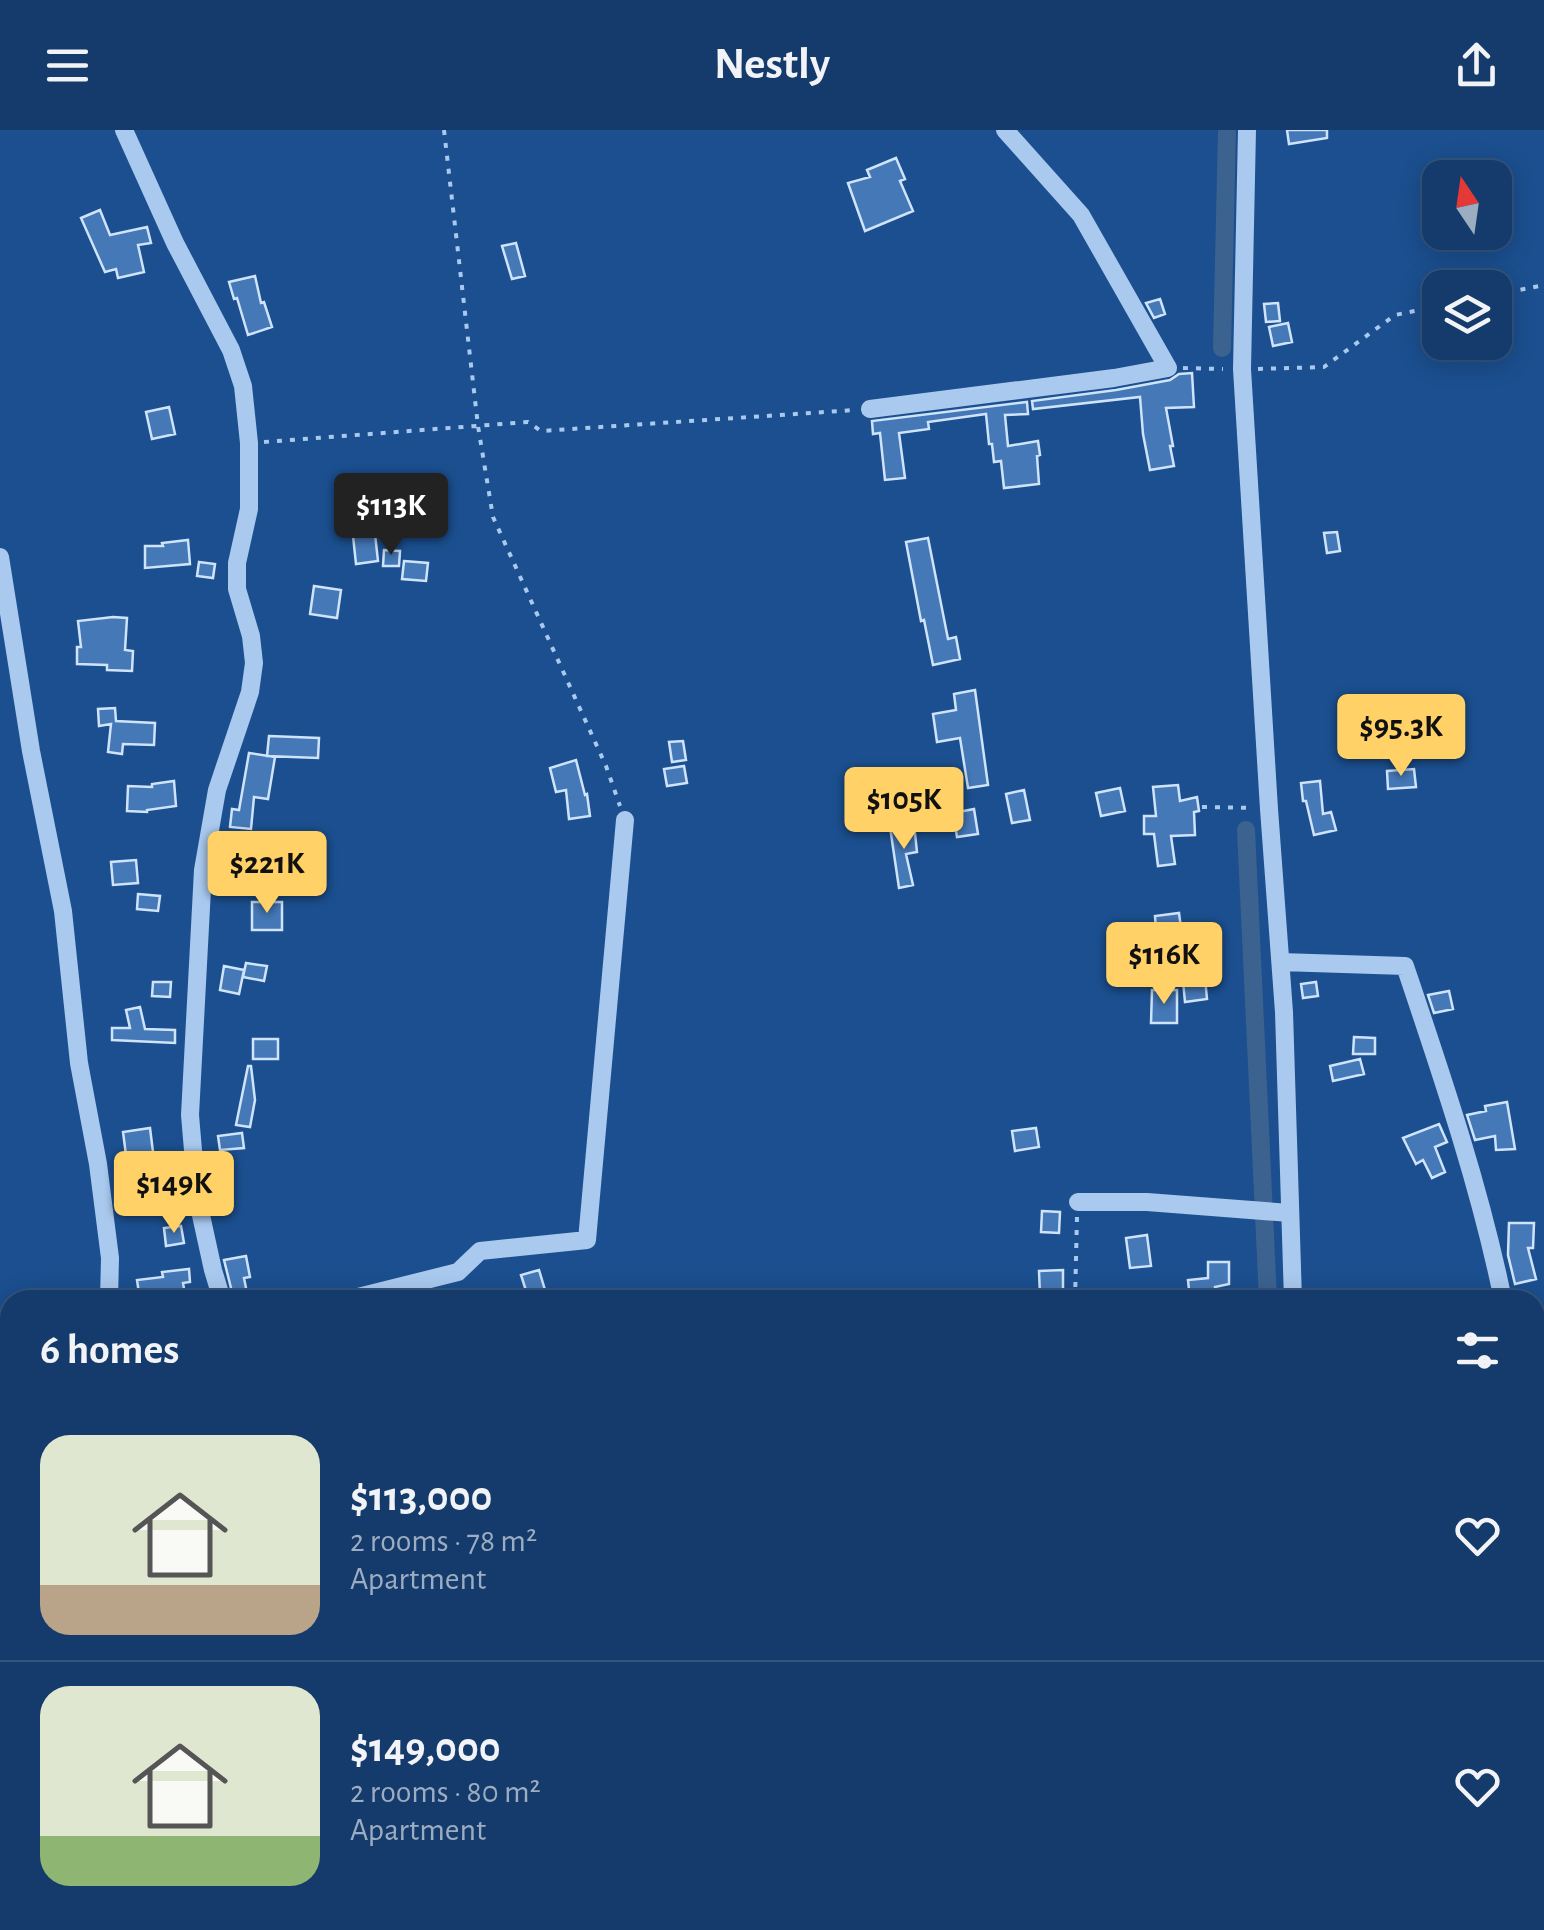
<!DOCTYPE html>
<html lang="en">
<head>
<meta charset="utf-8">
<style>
  :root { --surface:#143b6b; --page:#214673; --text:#f1f3f6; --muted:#9dadc1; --line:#33557e; --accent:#ffd166 }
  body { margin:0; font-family:"Alegreya Sans",sans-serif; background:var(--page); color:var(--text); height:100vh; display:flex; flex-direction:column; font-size:38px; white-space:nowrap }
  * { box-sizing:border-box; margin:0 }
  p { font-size:32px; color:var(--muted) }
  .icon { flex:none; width:55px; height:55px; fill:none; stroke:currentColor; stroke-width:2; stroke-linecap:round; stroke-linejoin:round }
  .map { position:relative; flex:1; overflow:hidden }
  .drawer { position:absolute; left:0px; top:1160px; width:1545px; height:640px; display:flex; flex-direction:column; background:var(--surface); border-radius:30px 30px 0 0; box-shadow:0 5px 25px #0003,0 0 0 2px var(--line) }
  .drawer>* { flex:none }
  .needle { width:65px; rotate:347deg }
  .controls { position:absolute; left:1422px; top:30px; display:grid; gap:20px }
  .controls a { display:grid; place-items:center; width:90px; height:90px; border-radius:20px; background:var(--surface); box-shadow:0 5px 25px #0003,0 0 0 2px var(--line); font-size:50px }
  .price { position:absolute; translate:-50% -85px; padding:0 22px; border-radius:10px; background:var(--accent); color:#111; font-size:32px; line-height:65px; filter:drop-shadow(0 2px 5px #0008) }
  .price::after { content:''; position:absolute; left:50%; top:60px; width:30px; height:22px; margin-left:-15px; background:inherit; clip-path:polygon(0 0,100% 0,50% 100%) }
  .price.active { background:#222; color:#fff }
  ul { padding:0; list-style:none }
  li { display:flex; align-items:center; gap:30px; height:250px; padding:0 40px }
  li+li { border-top:2px solid var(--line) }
  li span { display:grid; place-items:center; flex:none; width:280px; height:200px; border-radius:30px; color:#555 }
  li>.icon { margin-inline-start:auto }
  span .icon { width:120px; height:120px; fill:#fffc; stroke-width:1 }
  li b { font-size:42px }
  h2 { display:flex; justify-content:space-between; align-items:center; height:120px; padding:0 40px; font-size:42px }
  header { display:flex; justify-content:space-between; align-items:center; height:130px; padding:0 40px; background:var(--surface); font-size:45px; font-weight:700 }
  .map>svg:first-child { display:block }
</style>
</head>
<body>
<header><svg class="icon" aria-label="menu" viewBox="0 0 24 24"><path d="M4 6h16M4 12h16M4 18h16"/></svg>Nestly<svg class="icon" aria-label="share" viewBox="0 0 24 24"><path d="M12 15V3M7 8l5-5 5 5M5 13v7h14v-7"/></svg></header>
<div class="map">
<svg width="1544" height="1800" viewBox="0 0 1544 1800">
  <rect width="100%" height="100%" fill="#1b4f8f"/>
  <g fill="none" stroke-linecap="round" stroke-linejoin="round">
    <path stroke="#3c6290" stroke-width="18" d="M 1222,218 L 1227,0
      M 1246,700 L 1268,1170
      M 1315,1790 L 1319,1800"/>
  </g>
  <path fill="#4478b7" stroke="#cfe3fa" stroke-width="2.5" d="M 1287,0 L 1327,0 L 1327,8 L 1289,14 Z
    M 896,28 L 905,49 L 900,51 L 913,81 L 865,101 L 848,53 L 870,47 L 867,40 Z
    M 100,80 L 110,105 L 147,97 L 151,113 L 138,115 L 144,142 L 118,148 L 116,139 L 105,142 L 81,88 Z
    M 516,113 L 525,146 L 512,149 L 502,116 Z
    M 255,146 L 261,173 L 264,172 L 272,197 L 248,205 L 237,168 L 234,169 L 229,152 Z
    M 1160,169 L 1165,184 L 1154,188 L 1146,173 Z
    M 1278,173 L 1280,191 L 1266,192 L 1264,174 Z
    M 1288,193 L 1292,212 L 1273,216 L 1269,197 Z
    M 1192,243 L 1194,277 L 1166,278 L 1173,316 L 1170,316 L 1174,336 L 1150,340 L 1143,304 L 1140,267 L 1033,279 L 1032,271 L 1116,260 L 1170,250 L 1179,244 Z
    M 1027,272 L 1028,284 L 1005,285 L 1008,316 L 1038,311 L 1040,325 L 1037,326 L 1039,354 L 1004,358 L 1001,331 L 994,332 L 992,314 L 989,314 L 986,284 L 928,292 L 929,299 L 899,303 L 905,348 L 885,350 L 880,303 L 873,304 L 872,291 Z
    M 169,277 L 175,304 L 152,309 L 146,282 Z
    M 1337,402 L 1340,421 L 1327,423 L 1324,403 Z
    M 375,404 L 378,431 L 356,434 L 353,406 Z
    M 928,408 L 948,509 L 956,507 L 960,529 L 933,535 L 924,490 L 921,491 L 906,412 Z
    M 188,410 L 190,434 L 145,438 L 145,416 L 163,416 L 162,413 Z
    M 384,420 L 400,421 L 399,436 L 383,436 Z
    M 404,431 L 428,433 L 426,451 L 402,449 Z
    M 199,432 L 215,434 L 213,448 L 197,446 Z
    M 314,456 L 341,460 L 337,488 L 310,484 Z
    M 113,487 L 127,488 L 125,520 L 133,521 L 132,541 L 107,540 L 107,535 L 77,534 L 77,517 L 81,517 L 78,491 Z
    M 975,560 L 988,655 L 968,658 L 960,608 L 937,612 L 933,584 L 956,580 L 954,564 Z
    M 115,578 L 116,591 L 155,593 L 154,615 L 123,614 L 122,624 L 108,622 L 111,594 L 99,596 L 98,579 Z
    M 269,606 L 319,608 L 318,628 L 267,626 Z
    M 683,611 L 686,630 L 672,632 L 669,612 Z
    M 249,623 L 275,627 L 268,669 L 254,667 L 251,699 L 230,697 L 232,679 L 239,680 Z
    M 576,630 L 585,665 L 587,664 L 590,686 L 569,689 L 566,660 L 556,662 L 550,638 Z
    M 684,636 L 687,653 L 667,656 L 664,639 Z
    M 1414,639 L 1416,657 L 1388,659 L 1387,641 Z
    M 174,651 L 176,676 L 147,680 L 147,682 L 127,681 L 128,656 L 152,657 L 152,654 Z
    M 1320,651 L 1323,684 L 1331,682 L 1336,700 L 1314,705 L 1306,671 L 1303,671 L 1301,653 Z
    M 1178,655 L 1180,671 L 1197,667 L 1199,681 L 1194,682 L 1195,705 L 1171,706 L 1175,734 L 1158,736 L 1154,704 L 1144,704 L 1144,686 L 1156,686 L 1153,657 Z
    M 1120,658 L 1125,681 L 1101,686 L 1096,663 Z
    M 1024,660 L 1030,690 L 1012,693 L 1006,664 Z
    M 974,679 L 978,704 L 957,707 L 953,683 Z
    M 914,694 L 917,722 L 906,724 L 913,755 L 899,758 L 890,697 Z
    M 255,722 L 281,723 L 280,743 L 254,742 Z
    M 136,730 L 138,753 L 113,755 L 111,732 Z
    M 138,764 L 160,766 L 158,781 L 137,779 Z
    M 252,772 L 282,772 L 282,800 L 252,800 Z
    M 1179,783 L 1181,798 L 1156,801 L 1155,786 Z
    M 246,833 L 267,836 L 264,851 L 243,847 Z
    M 224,836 L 244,840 L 239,864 L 220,860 Z
    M 1205,848 L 1207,869 L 1185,872 L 1183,851 Z
    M 153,852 L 171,852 L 170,867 L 152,866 Z
    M 1316,852 L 1318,866 L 1303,868 L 1301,854 Z
    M 1152,860 L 1177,860 L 1177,893 L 1151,893 Z
    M 1449,861 L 1453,879 L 1434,883 L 1428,865 Z
    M 140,877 L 145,899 L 175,900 L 175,913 L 112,910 L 112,898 L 130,898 L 126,880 Z
    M 1354,907 L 1375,908 L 1375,924 L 1353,924 Z
    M 253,909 L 278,909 L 278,929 L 253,929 Z
    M 1360,929 L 1364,944 L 1333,951 L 1330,936 Z
    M 248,936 L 251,936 L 255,970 L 250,997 L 236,995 Z
    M 1507,972 L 1515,1019 L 1496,1020 L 1495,1006 L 1475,1010 L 1467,985 L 1486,981 L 1485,976 Z
    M 1439,994 L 1447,1012 L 1435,1017 L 1445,1042 L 1432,1048 L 1423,1030 L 1416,1034 L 1403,1008 Z
    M 150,998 L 153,1022 L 126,1025 L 123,1002 Z
    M 1036,998 L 1039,1017 L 1015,1021 L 1012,1001 Z
    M 242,1003 L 244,1018 L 220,1020 L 218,1006 Z
    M 1042,1081 L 1060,1082 L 1059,1103 L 1041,1102 Z
    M 1509,1093 L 1534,1093 L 1533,1118 L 1528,1118 L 1536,1149 L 1515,1154 L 1508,1125 Z
    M 181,1096 L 184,1113 L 166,1116 L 164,1098 Z
    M 1147,1105 L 1151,1136 L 1130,1138 L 1126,1108 Z
    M 246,1126 L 250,1147 L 244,1148 L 248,1168 L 234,1170 L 224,1130 Z
    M 1208,1132 L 1229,1132 L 1229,1154 L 1215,1157 L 1216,1170 L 1190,1170 L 1188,1150 L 1208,1148 Z
    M 189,1139 L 190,1152 L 183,1153 L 186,1170 L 140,1170 L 137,1150 L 163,1147 L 162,1142 Z
    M 539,1140 L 548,1170 L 529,1170 L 521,1145 Z
    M 1063,1140 L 1063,1164 L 1040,1165 L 1039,1141 Z"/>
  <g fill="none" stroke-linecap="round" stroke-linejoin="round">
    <path stroke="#a9c9ee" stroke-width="4" stroke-dasharray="5 8" stroke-linecap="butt" d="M 444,0 L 478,296 L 493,387 L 606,636 L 620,676
      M 1495,165 L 1544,155
      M 1183,238 L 1223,239
      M 1258,239 L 1324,237 L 1395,185 L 1440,176
      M 264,312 L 528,292 L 541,301 L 855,280
      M 1202,677 L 1254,678
      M 1075,1170 L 1077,1087
      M 1535,1218 L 1544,1217
      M 0,1385 L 10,1383
      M 0,1738 L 10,1736"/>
    <path stroke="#a9c9ee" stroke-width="18" d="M 124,0 L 175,113 L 231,220 L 243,256 L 249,313 L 249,379 L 237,433 L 237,459 L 251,506 L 254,533 L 250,562 L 217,660 L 203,740 L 190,985 L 197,1067 L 213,1140 L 222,1170
      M 1247,0 L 1242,239 L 1269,679 L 1284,882 L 1293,1170
      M 870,279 L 1114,248 L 1168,238 L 1081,85 L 1005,0
      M 0,427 L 31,621 L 63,781 L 79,933 L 98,1034 L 110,1128 L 109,1170
      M 1281,832 L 1405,836 C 1442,946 1480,1057 1503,1170
      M 1078,1072 L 1147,1072 L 1290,1083
      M 346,1170 L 458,1142 L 480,1121 L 587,1110 L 625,690
      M 1535,1292 L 1544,1322
      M 70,1790 L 73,1800
      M 413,1790 L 416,1800
      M 951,1790 L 955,1800
      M 1241,1790 L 1245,1800
      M 1344,1790 L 1347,1800"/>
  </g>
</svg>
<div class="controls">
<a><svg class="needle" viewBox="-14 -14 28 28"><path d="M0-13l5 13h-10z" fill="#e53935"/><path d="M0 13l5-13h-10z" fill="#9dadc1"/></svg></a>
<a><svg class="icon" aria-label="layers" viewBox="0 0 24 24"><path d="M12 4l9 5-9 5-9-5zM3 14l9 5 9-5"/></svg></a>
</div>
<b class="price active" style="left:391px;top:428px">$113K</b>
<b class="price" style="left:1401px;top:649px">$95.3K</b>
<b class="price" style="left:904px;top:722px">$105K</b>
<b class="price" style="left:267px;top:786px">$221K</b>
<b class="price" style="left:1164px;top:877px">$116K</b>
<b class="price" style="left:174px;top:1106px">$149K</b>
<section class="drawer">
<h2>6 homes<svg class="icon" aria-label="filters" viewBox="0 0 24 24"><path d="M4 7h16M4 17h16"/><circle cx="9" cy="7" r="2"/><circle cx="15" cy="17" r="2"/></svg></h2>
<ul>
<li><span style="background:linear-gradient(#dfe7d0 75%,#b9a48a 0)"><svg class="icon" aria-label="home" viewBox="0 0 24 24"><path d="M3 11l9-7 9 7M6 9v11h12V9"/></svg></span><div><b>$113,000</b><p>2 rooms · 78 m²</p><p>Apartment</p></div><svg class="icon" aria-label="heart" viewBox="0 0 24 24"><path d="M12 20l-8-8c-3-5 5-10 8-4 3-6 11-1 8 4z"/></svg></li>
<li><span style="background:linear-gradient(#dfe7d0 75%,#8fb573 0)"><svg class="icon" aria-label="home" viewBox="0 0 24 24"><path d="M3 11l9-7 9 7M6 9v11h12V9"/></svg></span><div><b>$149,000</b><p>2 rooms · 80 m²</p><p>Apartment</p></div><svg class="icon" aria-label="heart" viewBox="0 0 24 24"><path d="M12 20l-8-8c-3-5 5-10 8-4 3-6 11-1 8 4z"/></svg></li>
</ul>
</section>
</div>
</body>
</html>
